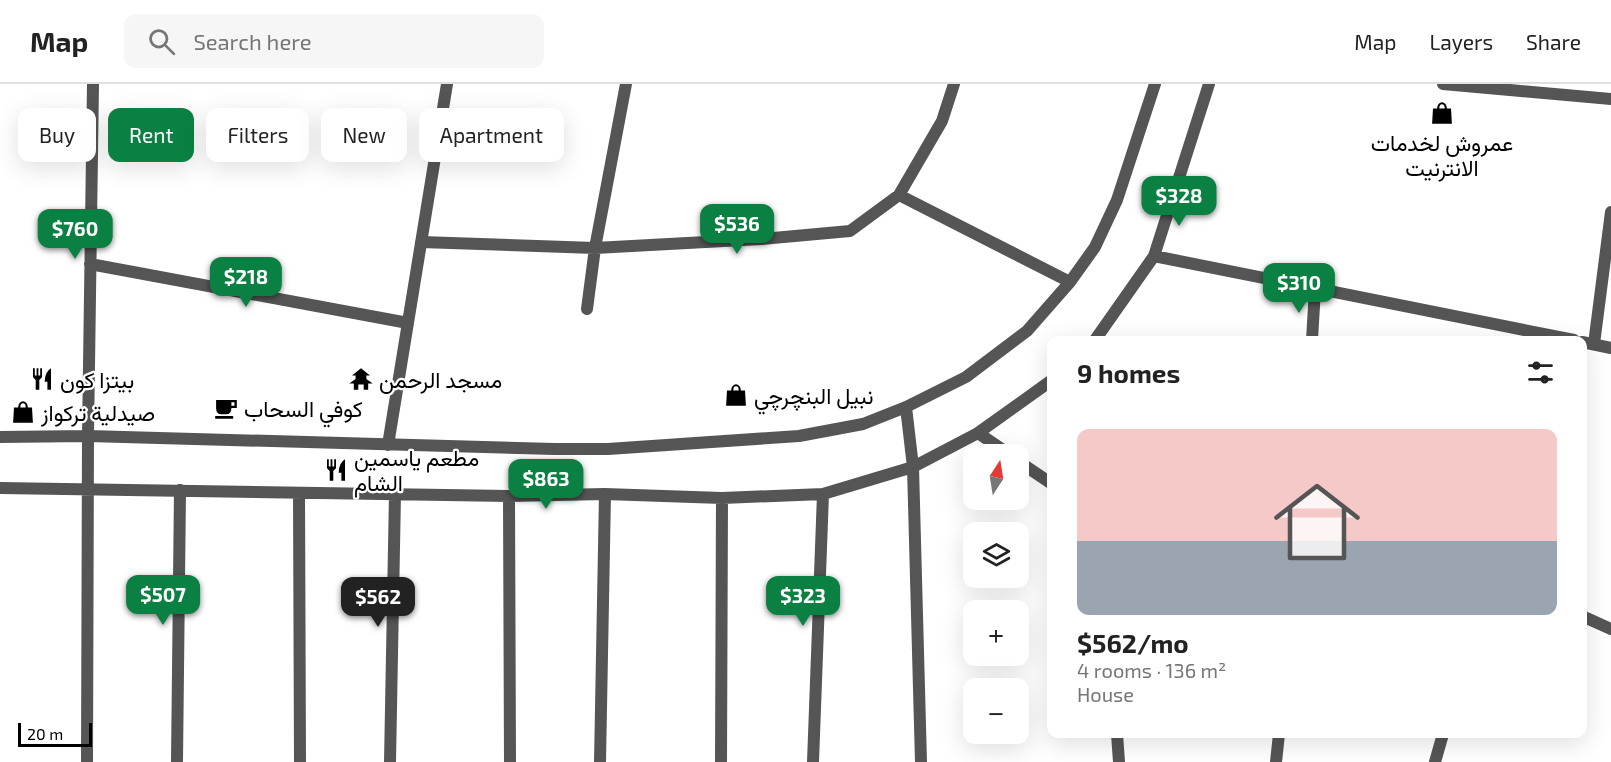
<!DOCTYPE html>
<html lang="en">
<head>
<meta charset="utf-8">
<style>
  :root { --surface:#fff; --page:#f6f6f6; --text:#222; --muted:#767676; --line:#e0e0e0; --accent:#0b8043 }
  body { margin:0; font-family:"Exo 2",Vazirmatn,sans-serif; background:var(--page); color:var(--text); height:100vh; display:flex; flex-direction:column; font-size:22px; white-space:nowrap }
  * { box-sizing:border-box; margin:0 }
  p { font-size:20px; color:var(--muted) }
  .icon { flex:none; width:33px; height:33px; fill:none; stroke:currentColor; stroke-width:2; stroke-linecap:round; stroke-linejoin:round }
  .map { position:relative; flex:1; overflow:hidden }
  .panel { position:absolute; left:1047px; top:252px; width:540px; height:402px; display:flex; flex-direction:column; background:var(--surface); border-radius:12px; box-shadow:0 6px 24px #0002 }
  .panel>* { flex:none }
  .banner { position:absolute; left:18px; top:24px; width:570px; height:54px; display:flex; gap:12px }
  .needle { width:39px; rotate:12deg }
  .buttons { position:absolute; left:963px; top:360px; display:grid; gap:12px }
  .buttons a { display:grid; place-items:center; width:66px; height:66px; border-radius:12px; background:var(--surface); box-shadow:0 6px 24px #0002; font-size:30px }
  .scale { position:absolute; left:18px; bottom:15px; width:74px; box-sizing:border-box; padding-left:6px; border:3px solid #000; border-top:0; font-size:16px; line-height:21px; white-space:nowrap; color:#000; -webkit-text-stroke:4px #fff; paint-order:stroke }
  .price { position:absolute; translate:-50% -51px; padding:0 14px; border-radius:12px; background:var(--accent); color:#fff; font-size:20px; line-height:39px; filter:drop-shadow(0 2px 3px #0008) }
  .price::after { content:''; position:absolute; left:50%; top:36px; width:18px; height:14px; margin-left:-9px; background:inherit; clip-path:polygon(0 0,100% 0,50% 100%) }
  .price.current { background:#222; color:#fff }
  ul { padding:0; list-style:none }
  li { display:grid; align-content:center; gap:12px; height:318px; padding:0 30px }
  li span { display:grid; place-items:center; height:186px; border-radius:12px; color:#555 }
  li>.icon { margin-inline-start:auto }
  span .icon { width:108px; height:108px; fill:#fffc; stroke-width:1 }
  li b { font-size:26px }
  h2 { display:flex; justify-content:space-between; align-items:center; height:72px; padding:0 30px; font-size:26px }
  .pill { padding:0 21px; border-radius:12px; background:var(--surface); box-shadow:0 6px 24px #0002; font-size:21px; line-height:54px }
  .pill.current { background:var(--accent); color:#fff }
  header { display:flex; align-items:center; gap:36px; box-sizing:border-box; height:84px; padding:0 30px; background:var(--surface); border-bottom:2px solid var(--line) }
  header strong { font-size:28px }
  nav { display:flex; gap:33px; margin-inline-start:auto; font-size:21px }
  .search { width:420px; height:54px; background:var(--page); display:flex; align-items:center; gap:15px; box-sizing:border-box; padding:0 21px; border-radius:12px; color:var(--muted); font-size:22px }
  .map>svg:first-child { display:block }
</style>
</head>
<body>
<header>
<strong>Map</strong>
<div class="search"><svg class="icon" aria-label="search" viewBox="0 0 24 24"><circle cx="10" cy="10" r="6"/><path d="M15 15l6 6"/></svg>Search here</div>
<nav><a>Map</a><a>Layers</a><a>Share</a></nav>
</header>
<div class="map">
<svg width="1611" height="678" viewBox="0 0 1611 678">
  <rect width="100%" height="100%" fill="#fff"/>
  <g fill="none" stroke-linecap="round" stroke-linejoin="round">
    <path stroke="#555" stroke-width="12" d="M 1443,0 L 1611,15
      M 899,111 L 1070,198
      M 421,158 L 595,164 L 761,155 L 850,147 L 899,111 L 942,37 L 954,0
      M 1154,172 L 1574,256
      M 90,180 L 408,239
      M 587,225 L 595,164 L 626,0
      M 1095,256 L 1154,172 L 1209,0
      M 1312,256 L 1315,205
      M 1582,258 L 1611,264
      M 1594,260 L 1611,128
      M 906,323 L 913,383 L 921,678
      M 978,349 L 1009,370
      M 0,353 L 88,352 L 555,365 L 608,365 L 799,352 L 863,340 L 906,323 L 966,293 L 1027,247 L 1070,198 L 1095,163 L 1117,116 L 1155,0
      M 388,361 L 447,0
      M 1018,377 L 1052,400
      M 0,404 L 509,412 L 605,410 L 722,414 L 823,410 L 913,383 L 978,349 L 1052,296
      M 299,409 L 300,678
      M 509,412 L 510,678
      M 1582,532 L 1611,545
      M 1117,650 L 1119,678
      M 87,678 L 88,352 L 93,0
      M 177,678 L 180,406
      M 390,678 L 395,410
      M 600,678 L 605,410
      M 721,678 L 722,414
      M 813,678 L 823,410
      M 1276,678 L 1279,650
      M 1435,678 L 1443,650"/>
  </g>
  <defs>
    <g id="shop-bare" transform="scale(1.8)"><path d="M-5-2.5h2.3a2.7 3.5 0 0 1 5.4 0H5L5.5 6h-11ZM-1.5-2.5h3a1.5 2.3 0 0 0-3 0Z" fill="#000" stroke="#fff" stroke-width="2.5" paint-order="stroke"/></g>
    <g id="restaurant-bare" transform="scale(1.8)"><path d="M-5-6h1v4h1v-4h1v4h1v-4h1v5L-1.5 .5V6h-2V.5L-5-1ZM5-6V6H3V1.5H1.5Q1.5-4 5-6Z" fill="#000" stroke="#fff" stroke-width="2.5" paint-order="stroke"/></g>
    <g id="temple-bare" transform="scale(1.8)"><path d="M0-6L5-2H3V0L6.5 2.5H4V6H1.5V3h-3V6H-4V2.5H-6.5L-3 0V-2H-5Z" fill="#000" stroke="#fff" stroke-width="2.5" paint-order="stroke"/></g>
    <g id="cafe-bare" transform="scale(1.8)"><path d="M-5.5-4.5H6V0H3Q3 3.5 0 3.5H-2.5Q-5.5 3.5-5.5 0ZM3-3.2v2h1.7v-2ZM-6 4.5H4V6H-6Z" fill="#000" stroke="#fff" stroke-width="2.5" paint-order="stroke"/></g>
  </defs>
  <g fill-rule="evenodd">
    <use href="#shop-bare" x="1442" y="29"/>
    <use href="#restaurant-bare" x="42" y="295"/>
    <use href="#temple-bare" x="361" y="295"/>
    <use href="#shop-bare" x="736" y="311"/>
    <use href="#cafe-bare" x="226" y="324"/>
    <use href="#shop-bare" x="23" y="328"/>
    <use href="#restaurant-bare" x="336" y="386"/>
  </g>
  <g text-anchor="middle" dominant-baseline="central" stroke-width="4.5" stroke-linejoin="round" paint-order="stroke">
    <g font-size="22" fill="#000" stroke="#fff" text-anchor="start">
      <text x="1442" y="58" text-anchor="middle">عمروش لخدمات<tspan x="1442" dy="25">الانترنيت</tspan></text>
      <text x="60" y="295">بيتزا كون</text>
      <text x="379" y="295">مسجد الرحمن</text>
      <text x="754" y="311">نبيل البنچرچي</text>
      <text x="244" y="324">كوفي السحاب</text>
      <text x="41" y="328">صيدلية تركواز</text>
      <text x="354" y="373">مطعم ياسمين<tspan x="354" dy="25">الشام</tspan></text>
    </g>
  </g>
</svg>
<div class="buttons">
<a><svg class="needle" viewBox="-14 -14 28 28"><path d="M0-13l5 13h-10z" fill="#e53935"/><path d="M0 13l5-13h-10z" fill="#767676"/></svg></a>
<a><svg class="icon" aria-label="layers" viewBox="0 0 24 24"><path d="M12 4l9 5-9 5-9-5zM3 14l9 5 9-5"/></svg></a>
<a>+</a>
<a>−</a>
</div>
<div class="scale">20 m</div>
<b class="price" style="left:1179px;top:143px">$328</b>
<b class="price" style="left:737px;top:171px">$536</b>
<b class="price" style="left:75px;top:176px">$760</b>
<b class="price" style="left:246px;top:224px">$218</b>
<b class="price" style="left:1299px;top:230px">$310</b>
<b class="price" style="left:546px;top:426px">$863</b>
<b class="price" style="left:163px;top:542px">$507</b>
<b class="price" style="left:803px;top:543px">$323</b>
<b class="price current" style="left:378px;top:544px">$562</b>
<div class="banner">
<a class="pill">Buy</a>
<a class="pill current">Rent</a>
<a class="pill">Filters</a>
<a class="pill">New</a>
<a class="pill">Apartment</a>
</div>
<section class="panel">
<h2>9 homes<svg class="icon" aria-label="filters" viewBox="0 0 24 24"><path d="M4 7h16M4 17h16"/><circle cx="9" cy="7" r="2"/><circle cx="15" cy="17" r="2"/></svg></h2>
<ul>
<li><span style="background:linear-gradient(#f6c9c9 60%,#9aa5b1 0)"><svg class="icon" aria-label="home" viewBox="0 0 24 24"><path d="M3 11l9-7 9 7M6 9v11h12V9"/></svg></span><div><b>$562/mo</b><p>4 rooms · 136 m²</p><p>House</p></div></li>
</ul>
</section>
</div>
</body>
</html>
